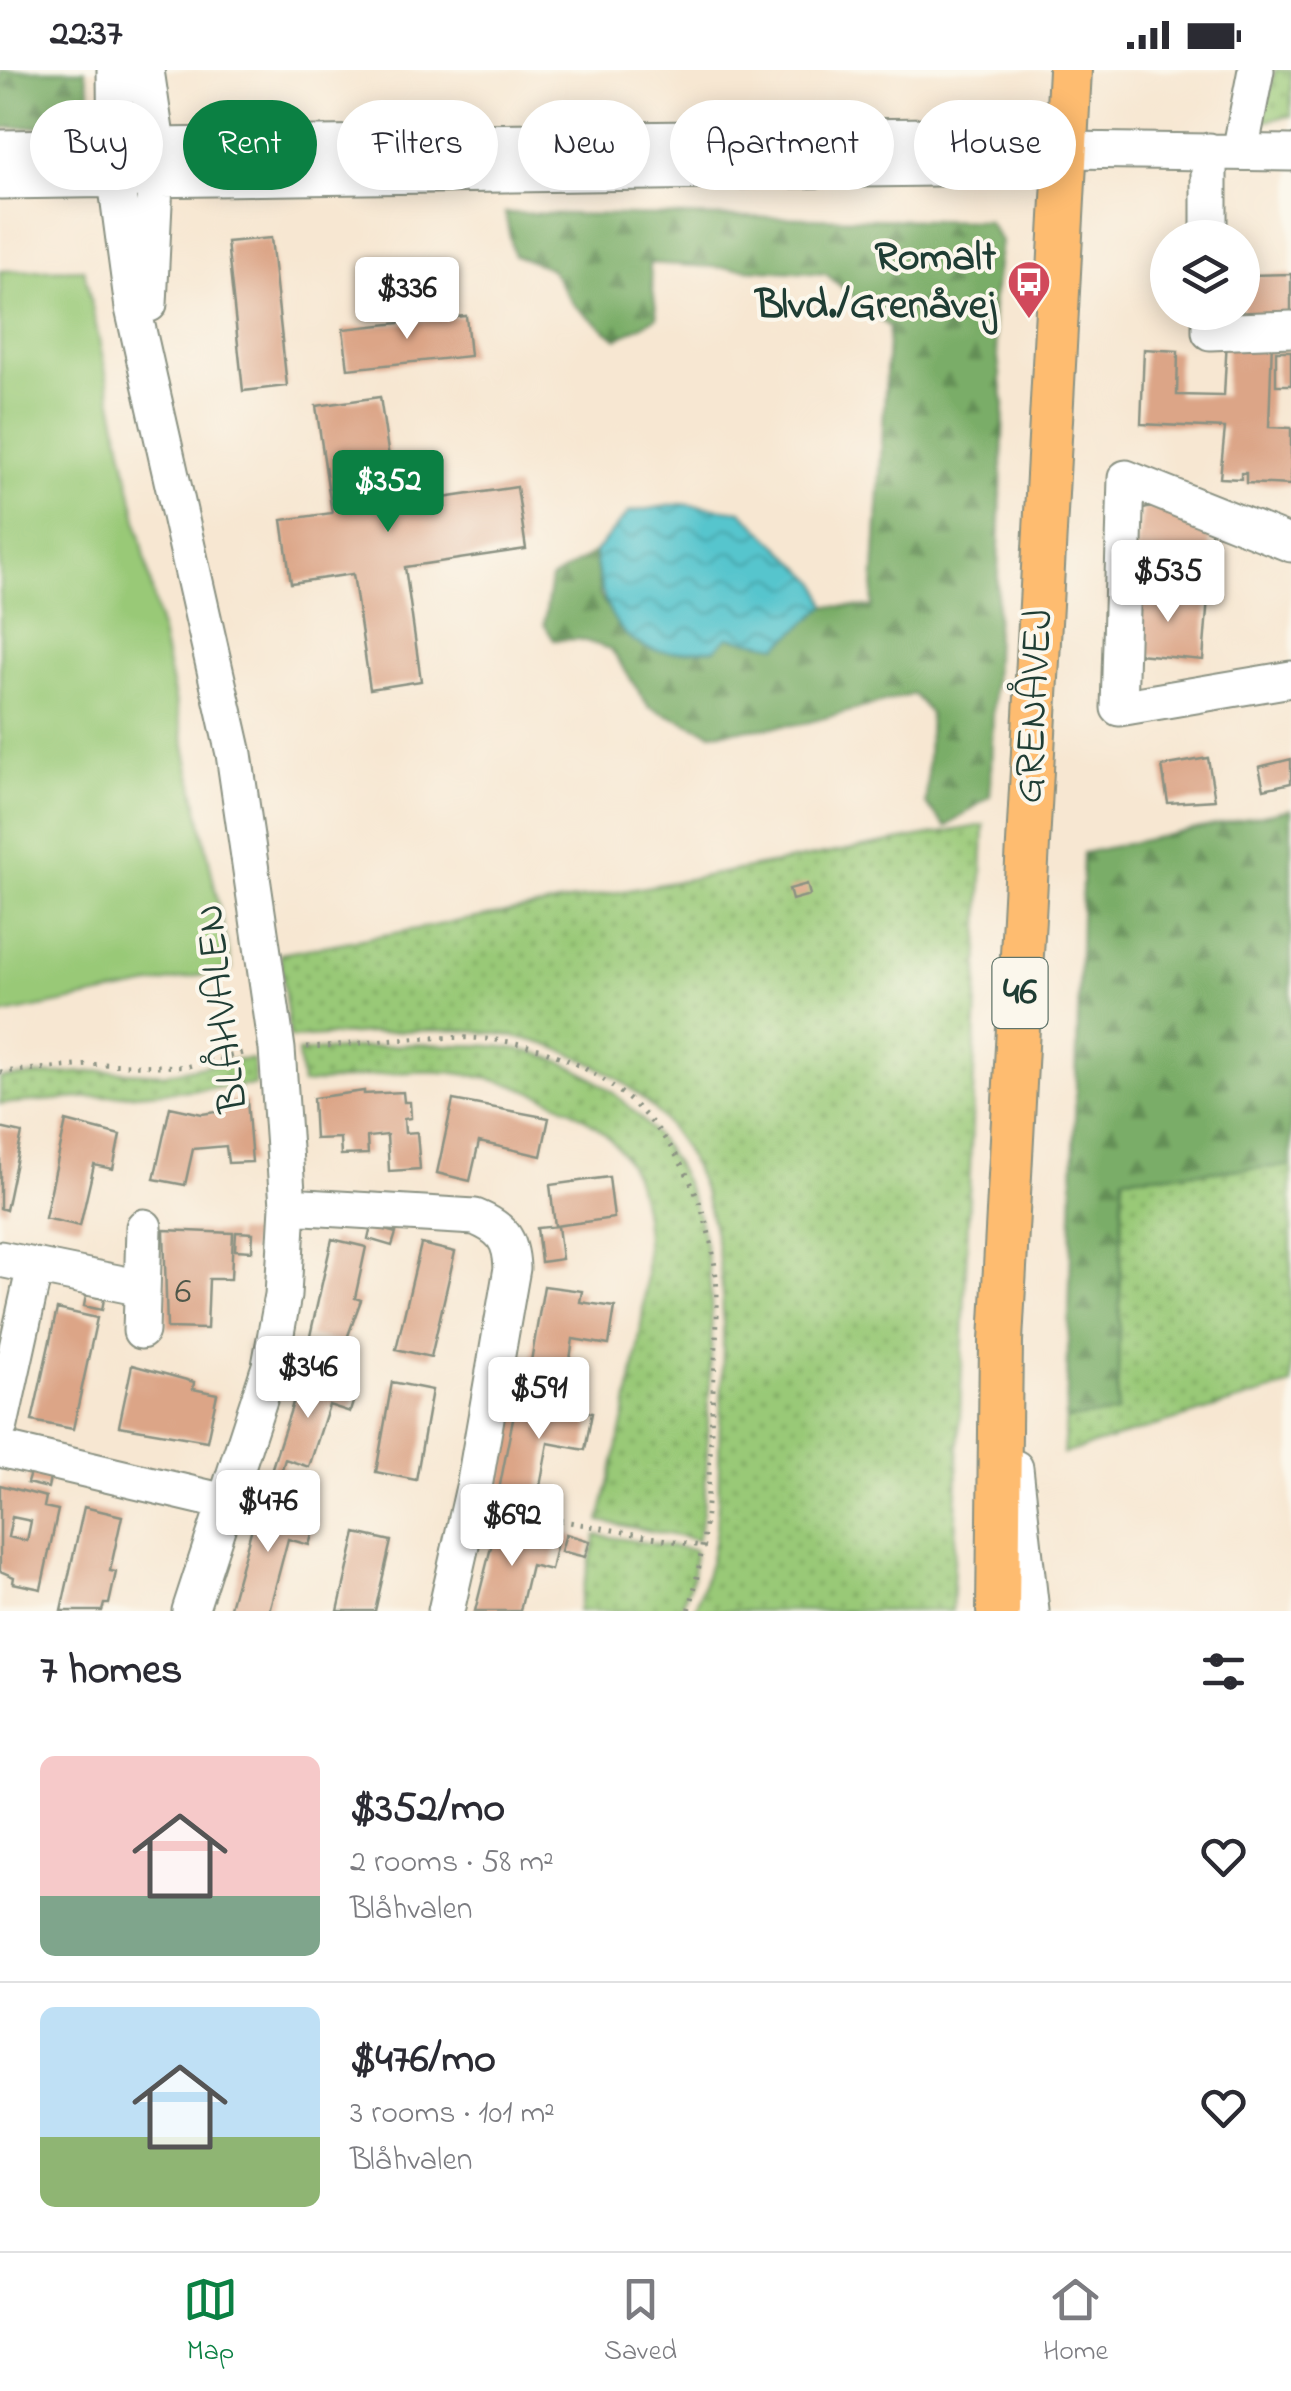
<!DOCTYPE html>
<html lang="en">
<head>
<meta charset="utf-8">
<style>
  :root { --surface:#fff; --page:#f2f2f3; --text:#2b2b33; --muted:#7c7c81; --line:#e1e1e2; --accent:#0b8043 }
  body { margin:0; font-family:"Indie Flower",sans-serif; background:var(--page); color:var(--text); height:100vh; display:flex; flex-direction:column; font-size:38px; white-space:nowrap }
  * { box-sizing:border-box; margin:0 }
  p { font-size:32px; color:var(--muted) }
  .icon { flex:none; width:55px; height:55px; fill:none; stroke:currentColor; stroke-width:2; stroke-linecap:round; stroke-linejoin:round }
  .map { position:relative; height:1541px; overflow:hidden }
  .drawer { display:flex; flex-direction:column; background:var(--surface); flex:1 }
  .drawer>* { flex:none }
  .banner { position:absolute; left:30px; top:30px; width:1232px; height:90px; display:flex; gap:20px }
  .fabs { position:absolute; left:1150px; top:150px; display:grid; gap:20px }
  .fabs a { display:grid; place-items:center; width:110px; height:110px; border-radius:50%; background:var(--surface); box-shadow:0 5px 25px #0003; font-size:50px }
  .price { position:absolute; translate:-50% -85px; padding:0 22px; border-radius:10px; background:#fff; color:#222; font-size:32px; line-height:65px; filter:drop-shadow(0 2px 5px #0008) }
  .price::after { content:''; position:absolute; left:50%; top:60px; width:30px; height:22px; margin-left:-15px; background:inherit; clip-path:polygon(0 0,100% 0,50% 100%) }
  .price.on { background:var(--accent); color:#fff }
  ul { padding:0; list-style:none }
  li { display:flex; align-items:center; gap:30px; height:250px; padding:0 40px }
  li+li { border-top:2px solid var(--line) }
  li span { display:grid; place-items:center; flex:none; width:280px; height:200px; border-radius:15px; color:#555 }
  li>.icon { margin-inline-start:auto }
  span .icon { width:120px; height:120px; fill:#fffc; stroke-width:1 }
  li b { font-size:42px }
  h2 { display:flex; justify-content:space-between; align-items:center; height:120px; padding:0 40px; font-size:42px }
  .chip { padding:0 35px; border-radius:45px; background:var(--surface); box-shadow:0 5px 25px #0003; font-size:35px; line-height:90px }
  .chip.on { background:var(--accent); color:#fff }
  .status { display:flex; justify-content:space-between; align-items:center; height:70px; padding:0 50px; background:var(--surface); direction:ltr }
  .status svg { height:28px; fill:currentColor }
  .menu { display:flex; justify-content:space-around; align-items:center; height:140px; border-top:2px solid var(--line); background:var(--surface); font-size:28px; color:var(--muted) }
  .menu a { display:grid; justify-items:center; gap:5px }
  .menu .on { color:var(--accent) }
  .map>svg:first-child { display:block }
</style>
</head>
<body>
<div class="status"><b>22:37</b><svg viewBox="0 0 49 12"><path d="M0 12V9h3v3zM5 12V6h3v6zM10 12V3h3v9zM15 12V0h3v12zM26 1h20v11H26zM47 4h2v5h-2z"/></svg></div>
<div class="map">
<svg width="1291" height="1541" viewBox="0 0 1291 1541">
  <defs>
    <pattern id="grass-dots" width="8" height="8" patternUnits="userSpaceOnUse" patternTransform="scale(2.5)"><rect width="8" height="8" fill="#99c977"/><path d="M2 2h.1M6 6h.1" fill="none" stroke="#7ca462" stroke-width="1.8" stroke-linecap="round"/></pattern>
    <pattern id="forest-firs" width="22" height="20" patternUnits="userSpaceOnUse" patternTransform="scale(2.5)"><rect width="22" height="20" fill="#7aad68"/><path d="M5 1l3.5 6h-7zM16 11l3.5 6h-7z" fill="#638e56"/></pattern>
    <pattern id="water-waves" width="16" height="10" patternUnits="userSpaceOnUse" patternTransform="scale(2.5)"><rect width="16" height="10" fill="#57c5cd"/><path d="M0 5q4-4 8 0t8 0" fill="none" stroke="#47a1a7"/></pattern>
  </defs>
  <rect width="100%" height="100%" fill="#fbf7ec"/>
  <filter id="ink" filterUnits="userSpaceOnUse"><feTurbulence type="fractalNoise" baseFrequency=".01" numOctaves="2"/><feDisplacementMap in="SourceGraphic" scale="20" xChannelSelector="R" yChannelSelector="G"/><feConvolveMatrix kernelMatrix="1 2 1 2 8 2 1 2 1" color-interpolation-filters="sRGB"/></filter>
  <filter id="wash" filterUnits="userSpaceOnUse"><feTurbulence type="fractalNoise" baseFrequency=".0048" numOctaves="4" result="noise"/><feDisplacementMap in="SourceGraphic" scale="40" xChannelSelector="R" yChannelSelector="G"/><feGaussianBlur stdDeviation="2.25" result="paint"/><feColorMatrix in="noise" values="0 0 0 0 0 0 0 0 0 0 0 0 0 0 0 0 0 1.4 0 .05"/><feComposite in="paint" operator="in"/></filter>
  <g filter="url(#wash)">
    <rect width="100%" height="100%" fill="#f7e7d2"/>
    <path fill="url(#grass-dots)" stroke="#5c8356" stroke-width="2.5" d="M 1275,0 L 1291,0 L 1291,46 L 1262,51 Z
      M 984,755 L 952,1541 L 694,1541 C 700,1522 709,1502 712,1483 C 721,1442 718,1396 720,1354 C 729,1201 731,1046 562,980 C 479,947 378,964 290,968 L 280,884 Z
      M 415,974 C 450,976 488,973 522,980 C 560,987 594,1006 623,1031 C 715,1113 716,1210 709,1326 C 706,1369 709,1430 697,1470 L 600,1451 C 621,1359 669,1194 634,1105 C 609,1042 516,1010 455,1003 C 410,997 348,1010 302,1014 L 298,982 Z
      M 239,989 L 253,990 L 255,1015 L 0,1034 L 0,1008 L 103,1001 L 164,1004 Z
      M 1291,1095 L 1291,1315 L 1063,1384 L 1066,1349 L 1117,1342 L 1123,1107 Z
      M 596,1465 L 694,1480 L 693,1506 L 680,1541 L 578,1541 Z"/>
    <path fill="url(#forest-firs)" stroke="#4c754e" stroke-width="2.5" d="M 0,0 L 85,0 L 91,28 L 84,45 L 62,56 L 0,58 Z
      M 505,143 L 988,151 L 1001,171 L 992,242 L 1004,334 L 990,726 L 946,757 L 926,734 L 930,643 L 913,624 L 802,654 L 711,663 L 649,637 L 611,579 L 579,569 L 554,570 L 544,554 L 551,509 L 595,482 L 600,526 L 623,561 L 727,567 L 778,576 L 826,536 L 872,537 L 889,257 L 826,204 L 649,193 L 657,247 L 617,269 L 574,235 L 550,198 L 514,185 Z
      M 1291,739 L 1291,1096 L 1123,1107 L 1117,1343 L 1066,1349 L 1083,783 Z"/>
    <path fill="#99c977" stroke="#5c8356" stroke-width="2.5" d="M 84,199 L 232,899 L 0,945 L 0,201 Z"/>
    <path fill="url(#water-waves)" stroke="#3b8180" stroke-width="2.5" d="M 681,434 L 741,441 L 818,513 L 826,536 L 778,576 L 728,567 L 715,579 C 698,580 676,584 659,581 C 612,573 599,521 595,482 L 629,442 Z"/>
    <g id="blocks">
      <path fill="#dca587" fill-rule="evenodd" d="M 271,168 L 287,316 L 243,321 L 227,172 Z
        M 1242,192 L 1246,192 L 1247,205 L 1291,204 L 1291,244 L 1227,247 L 1227,242 L 1242,242 Z
        M 466,246 L 470,286 L 348,299 L 343,259 Z
        M 1227,268 L 1272,270 L 1269,357 L 1291,358 L 1291,415 L 1246,413 L 1246,403 L 1241,403 L 1241,409 L 1220,408 L 1225,358 L 1141,354 L 1144,279 L 1178,281 L 1177,325 L 1224,326 Z
        M 1276,281 L 1291,281 L 1291,315 L 1276,315 Z
        M 380,327 L 396,435 L 517,417 L 526,479 L 405,497 L 421,611 L 370,619 L 353,504 L 291,513 L 282,450 L 332,443 L 316,336 Z
        M 1171,433 L 1213,452 L 1205,505 L 1134,494 L 1143,439 Z
        M 1133,520 L 1208,527 L 1203,590 L 1127,583 Z
        M 1208,688 L 1215,730 L 1168,733 L 1162,696 Z
        M 1291,689 L 1291,713 L 1264,719 L 1259,697 Z
        M 807,814 L 810,825 L 792,830 L 789,819 Z
        M 364,1021 L 364,1024 L 403,1022 L 404,1032 L 410,1032 L 411,1048 L 404,1049 L 405,1063 L 417,1062 L 420,1099 L 389,1101 L 387,1065 L 367,1067 L 368,1084 L 341,1085 L 340,1068 L 315,1069 L 313,1028 Z
        M 247,1030 L 252,1092 L 228,1093 L 226,1076 L 193,1079 L 185,1115 L 154,1109 L 170,1037 L 202,1044 L 225,1041 L 224,1032 Z
        M 453,1030 L 549,1048 L 541,1086 L 479,1072 L 470,1111 L 437,1103 Z
        M 66,1051 L 120,1065 L 113,1099 L 94,1095 L 80,1156 L 45,1148 Z
        M 0,1058 L 22,1063 L 6,1140 L 0,1138 Z
        M 609,1107 L 614,1148 L 555,1156 L 550,1115 Z
        M 371,1156 L 396,1163 L 392,1176 L 368,1169 Z
        M 558,1156 L 562,1189 L 541,1192 L 537,1158 Z
        M 164,1160 L 233,1163 L 231,1209 L 209,1209 L 207,1259 L 167,1258 Z
        M 236,1162 L 253,1163 L 252,1181 L 235,1180 Z
        M 332,1169 L 366,1177 L 355,1228 L 361,1230 L 345,1274 L 310,1266 Z
        M 421,1174 L 455,1182 L 431,1287 L 396,1279 Z
        M 544,1216 L 582,1221 L 580,1232 L 615,1237 L 609,1275 L 573,1269 L 567,1310 L 529,1303 Z
        M 86,1225 L 104,1229 L 102,1240 L 84,1236 Z
        M 57,1239 L 97,1248 L 73,1359 L 32,1351 Z
        M 132,1295 L 194,1312 L 193,1319 L 217,1324 L 207,1371 L 119,1356 Z
        M 303,1302 L 357,1319 L 350,1342 L 329,1335 L 309,1397 L 285,1389 L 276,1419 L 266,1416 Z
        M 392,1312 L 432,1320 L 416,1410 L 376,1402 Z
        M 517,1328 L 592,1343 L 585,1380 L 548,1373 L 538,1427 L 499,1420 Z
        M 30,1403 L 50,1408 L 48,1418 L 27,1413 Z
        M 0,1415 L 46,1427 L 44,1437 L 58,1440 L 41,1519 L 13,1513 L 14,1507 L 0,1501 ZM 12,1447 L 31,1451 L 27,1471 L 8,1467 Z
        M 259,1432 L 317,1448 L 309,1475 L 288,1469 L 269,1541 L 229,1541 Z
        M 84,1437 L 122,1446 L 110,1501 L 116,1502 L 109,1534 L 104,1534 L 102,1541 L 61,1541 Z
        M 496,1457 L 557,1472 L 551,1500 L 531,1495 L 520,1541 L 475,1541 Z
        M 356,1463 L 391,1471 L 375,1541 L 338,1541 Z
        M 566,1464 L 590,1471 L 585,1487 L 561,1481 Z"/>
    </g>
  </g>
  <g filter="url(#ink)">
    <use href="#blocks" fill-opacity="0" stroke="#8b9283" stroke-width="2.5"/>
    <g fill="none" stroke-linecap="round" stroke-linejoin="round">
      <g stroke="#8b9283" stroke-width="39">
        <path id="minor" d="M 115,0 L 116,110 L 133,238 L 234,684 L 277,979 L 288,1136 L 283,1225 L 270,1296 L 190,1541
          M 146,0 L 157,74 L 149,234
          M 0,78 L 1013,65 L 1066,80
          M 1209,81 L 1209,168
          M 1240,82 L 1256,0
          M 0,111 L 1013,97 L 1066,80 L 1291,83
          M 1210,242 L 1210,262 L 1291,259
          M 1291,474 L 1126,408 L 1119,638 L 1291,609
          M 288,1136 L 475,1147 C 502,1158 511,1169 512,1198 L 474,1417 L 446,1541
          M 0,1189 L 142,1218
          M 141,1261 L 144,1157
          M 0,1355 L 35,1196
          M 0,1379 L 225,1432
          M 1015,1398 L 1031,1541"/>
      </g>
      <g stroke="#8b9283" stroke-width="46">
        <path id="major" d="M 998,1541 L 1001,1271 L 1070,0"/>
      </g>
      <path stroke="#8b9283" stroke-width="5" stroke-dasharray="2.5 8" stroke-linecap="butt" d="M 307,977 C 378,974 459,958 528,976 C 642,1006 713,1107 717,1223 C 718,1261 714,1300 712,1337 C 709,1412 708,1469 689,1541
        M 0,1002 L 102,994 L 185,997 L 247,982
        M 498,1439 L 706,1477"/>
      <use href="#minor" stroke="#fff" stroke-width="35"/>
      <use href="#major" stroke="#febc70" stroke-width="42"/>
    </g>
  </g>
  <defs>
    <g id="bus-pin" transform="scale(2.25)"><path d="M0 17L-7.5 6A9.5 9.5 0 1 1 7.5 6Z" fill="#d1495b" stroke="#fbf7ec"/><path d="M-5-6H5V4H4V6H2V4H-2V6H-4V4H-5ZM-3.5-4V0h7V-4ZM-3.5 1.2v1.5H-2V1.2ZM2 1.2v1.5H3.5V1.2Z" fill="#fff"/></g>
  </defs>
  <g fill-rule="evenodd">
    <use href="#bus-pin" x="1029" y="212"/>
  </g>
  <g text-anchor="middle" dominant-baseline="central" stroke-width="8" stroke-linejoin="round" paint-order="stroke">
    <g font-size="38" fill="#4e5749">
      <text x="183" y="1223">6</text>
    </g>
    <rect fill="#fbf7ec" stroke="#61756b" stroke-width="2.5" x="992.5" y="888" width="55" height="70" rx="8"/>
    <g font-size="40" font-weight="bold" fill="#1f3d34">
      <text x="1020" y="923">46</text>
    </g>
    <g font-size="42" font-weight="bold" fill="#1f3d34" stroke="#fbf7ec" text-anchor="end">
      <text x="996" y="188">Romalt<tspan x="996" dy="48">Blvd./Grenåvej</tspan></text>
    </g>
    <g font-size="42" fill="#1f3d34" stroke="#fbf7ec">
      <text transform="translate(1035 636) rotate(-87)">GRENÅVEJ</text>
      <text transform="translate(223 938) rotate(-97)">BLÅHVALEN</text>
    </g>
  </g>
</svg>
<div class="fabs">
<a><svg class="icon" aria-label="layers" viewBox="0 0 24 24"><path d="M12 4l9 5-9 5-9-5zM3 14l9 5 9-5"/></svg></a>
</div>
<b class="price" style="left:407px;top:272px">$336</b>
<b class="price on" style="left:388px;top:465px">$352</b>
<b class="price" style="left:1168px;top:555px">$535</b>
<b class="price" style="left:308px;top:1351px">$346</b>
<b class="price" style="left:539px;top:1372px">$591</b>
<b class="price" style="left:268px;top:1485px">$476</b>
<b class="price" style="left:512px;top:1499px">$692</b>
<div class="banner">
<a class="chip">Buy</a>
<a class="chip on">Rent</a>
<a class="chip">Filters</a>
<a class="chip">New</a>
<a class="chip">Apartment</a>
<a class="chip">House</a>
</div>
</div>
<section class="drawer">
<h2>7 homes<svg class="icon" aria-label="filters" viewBox="0 0 24 24"><path d="M4 7h16M4 17h16"/><circle cx="9" cy="7" r="2"/><circle cx="15" cy="17" r="2"/></svg></h2>
<ul>
<li><span style="background:linear-gradient(#f6c9c9 70%,#7fa58c 0)"><svg class="icon" aria-label="home" viewBox="0 0 24 24"><path d="M3 11l9-7 9 7M6 9v11h12V9"/></svg></span><div><b>$352/mo</b><p>2 rooms · 58 m²</p><p>Blåhvalen</p></div><svg class="icon" aria-label="heart" viewBox="0 0 24 24"><path d="M12 20l-8-8c-3-5 5-10 8-4 3-6 11-1 8 4z"/></svg></li>
<li><span style="background:linear-gradient(#bfe0f5 65%,#8fb573 0)"><svg class="icon" aria-label="home" viewBox="0 0 24 24"><path d="M3 11l9-7 9 7M6 9v11h12V9"/></svg></span><div><b>$476/mo</b><p>3 rooms · 101 m²</p><p>Blåhvalen</p></div><svg class="icon" aria-label="heart" viewBox="0 0 24 24"><path d="M12 20l-8-8c-3-5 5-10 8-4 3-6 11-1 8 4z"/></svg></li>
</ul>
</section>
<nav class="menu">
<a class="on"><svg class="icon" aria-label="map" viewBox="0 0 24 24"><path d="M3 6l6-2 6 2 6-2v14l-6 2-6-2-6 2zM9 4v14M15 6v14"/></svg>Map</a>
<a><svg class="icon" aria-label="saved" viewBox="0 0 24 24"><path d="M7 4h10v16l-5-4-5 4z"/></svg>Saved</a>
<a><svg class="icon" aria-label="home" viewBox="0 0 24 24"><path d="M3 11l9-7 9 7M6 9v11h12V9"/></svg>Home</a>
</nav>
</body>
</html>
